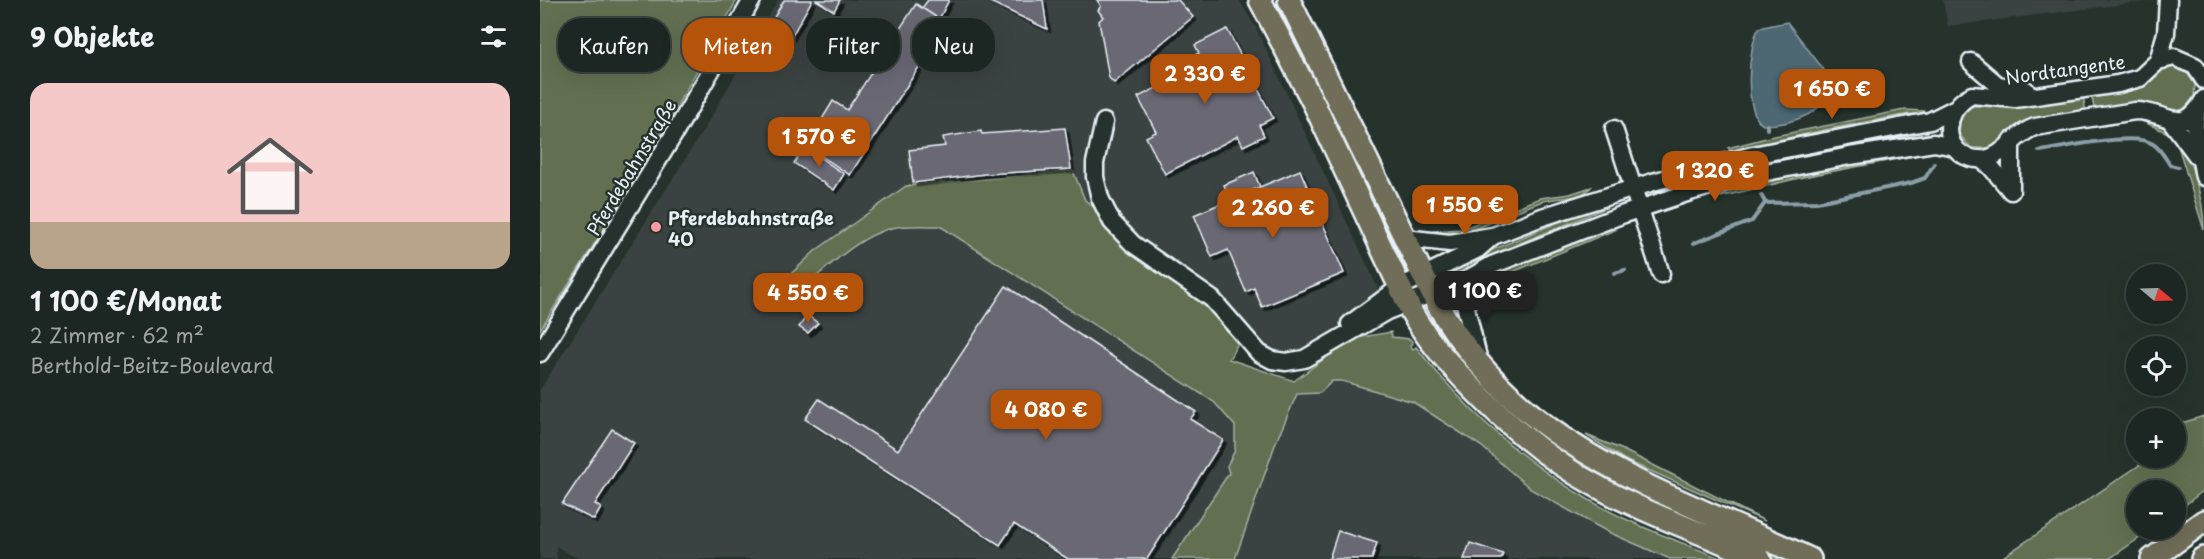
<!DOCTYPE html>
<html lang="de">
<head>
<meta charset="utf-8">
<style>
  :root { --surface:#1c2622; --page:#252e2a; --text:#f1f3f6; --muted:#a0a5a5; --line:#3a4340; --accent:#b45309 }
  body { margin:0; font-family:"Playpen Sans",sans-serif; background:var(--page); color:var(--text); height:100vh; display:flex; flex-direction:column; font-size:22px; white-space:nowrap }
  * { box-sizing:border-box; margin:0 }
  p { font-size:20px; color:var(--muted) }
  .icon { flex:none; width:33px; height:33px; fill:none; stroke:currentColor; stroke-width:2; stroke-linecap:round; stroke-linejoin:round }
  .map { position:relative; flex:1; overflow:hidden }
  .sheet { display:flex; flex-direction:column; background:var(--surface); width:540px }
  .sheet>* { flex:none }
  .banner { position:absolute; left:18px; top:18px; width:570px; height:54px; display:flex; gap:12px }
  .needle { width:39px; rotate:109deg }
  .fabs { position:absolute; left:1586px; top:264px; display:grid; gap:12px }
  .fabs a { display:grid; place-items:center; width:60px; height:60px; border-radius:50%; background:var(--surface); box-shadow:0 6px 24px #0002,0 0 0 2px var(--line); font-size:30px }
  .price { position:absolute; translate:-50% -51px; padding:0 14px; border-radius:12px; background:var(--accent); color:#fff; font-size:20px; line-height:39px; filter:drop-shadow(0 2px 3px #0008) }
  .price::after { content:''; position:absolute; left:50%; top:36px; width:18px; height:14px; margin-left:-9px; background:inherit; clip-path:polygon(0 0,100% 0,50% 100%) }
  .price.current { background:#222; color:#fff }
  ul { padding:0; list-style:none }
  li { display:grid; align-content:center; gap:12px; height:318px; padding:0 30px }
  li+li { border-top:2px solid var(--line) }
  li span { display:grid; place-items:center; height:186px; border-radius:18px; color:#555 }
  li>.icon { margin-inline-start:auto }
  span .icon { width:108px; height:108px; fill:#fffc; stroke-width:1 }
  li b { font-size:26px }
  h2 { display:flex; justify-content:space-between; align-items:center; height:72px; padding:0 30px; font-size:26px }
  .chip { padding:0 21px; border-radius:24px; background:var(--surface); box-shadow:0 6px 24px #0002,0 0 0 2px var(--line); font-size:21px; line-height:54px }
  .chip.current { background:var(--accent); color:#fff }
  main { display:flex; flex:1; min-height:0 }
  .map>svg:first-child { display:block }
</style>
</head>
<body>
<main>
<section class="sheet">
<h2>9 Objekte<svg class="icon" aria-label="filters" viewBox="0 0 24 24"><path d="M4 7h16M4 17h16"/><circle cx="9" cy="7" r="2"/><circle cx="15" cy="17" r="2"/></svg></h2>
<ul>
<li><span style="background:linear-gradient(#f6c9c9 75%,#b9a48a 0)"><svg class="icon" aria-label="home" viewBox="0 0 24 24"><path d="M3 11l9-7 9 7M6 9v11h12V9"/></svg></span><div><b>1 100 €/Monat</b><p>2 Zimmer · 62 m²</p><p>Berthold-Beitz-Boulevard</p></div></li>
</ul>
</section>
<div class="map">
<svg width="1664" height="559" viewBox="0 0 1664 559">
  <defs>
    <filter id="shadow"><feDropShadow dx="3.5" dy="3.5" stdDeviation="0" flood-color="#0009"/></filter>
  </defs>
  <rect width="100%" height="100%" fill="#26332d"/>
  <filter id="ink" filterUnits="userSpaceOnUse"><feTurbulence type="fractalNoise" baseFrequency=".0167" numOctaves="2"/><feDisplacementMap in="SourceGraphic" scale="12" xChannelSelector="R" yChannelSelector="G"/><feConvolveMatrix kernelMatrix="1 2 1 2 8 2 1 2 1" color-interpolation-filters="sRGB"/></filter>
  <g filter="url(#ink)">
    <path fill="#3b4342" d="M 238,0 L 699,0 L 716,28 L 842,297 L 788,340 L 737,363 L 545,200 L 533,171 L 366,186 L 275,251 L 232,292 L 248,302 L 288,266 L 339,232 L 368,226 L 400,226 L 674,402 L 695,426 L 695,450 L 687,466 L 689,473 L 632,559 L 49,559 L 33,556 L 16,546 L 17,559 L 0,559 L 0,390 L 166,126 Z
      M 1403,0 L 1616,0 L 1408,26 Z
      M 813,355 L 941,446 L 992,490 L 1068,532 L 1130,559 L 695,559 L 736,442 L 757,394 Z"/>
    <path fill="#627051" stroke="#a5b0a4" stroke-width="1.5" d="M 0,0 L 197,0 L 93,183 L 0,330 Z
      M 1634,66 L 1644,69 L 1655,84 L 1654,97 L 1643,110 L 1555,112 L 1551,94 L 1612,78 L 1624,69 Z
      M 1543,95 L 1546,114 L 1478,128 L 1450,148 L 1431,148 L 1419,134 L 1421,116 L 1432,106 L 1471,106 Z
      M 1364,110 L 1384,111 L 1385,115 L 1368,114 L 1284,130 L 1191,151 L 1188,148 L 1230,137 Z
      M 1597,115 C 1606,119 1619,121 1627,127 C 1650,146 1664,201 1664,230 L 1639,149 L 1630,134 L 1600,120 L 1557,127 L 1556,123 Z
      M 1387,128 L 1388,139 L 1317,145 L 1170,178 L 1169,174 L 1229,159 Z
      M 1390,149 L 1390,153 L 1263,177 L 1180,197 L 1188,191 L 1258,174 Z
      M 533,171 L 545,200 L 678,311 L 701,338 L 689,359 L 754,381 L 811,339 L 851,332 L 852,337 L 870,339 L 873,343 L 870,345 L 873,349 L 876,347 C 925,409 983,462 1051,501 C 1092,525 1139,541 1182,559 L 1130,559 L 1068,532 L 992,490 L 941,446 L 873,402 L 802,381 L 792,381 L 780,393 L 757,394 L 736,442 L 695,559 L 632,559 L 689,473 L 687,466 L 695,450 L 695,426 L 674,402 L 400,226 C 380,226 358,224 340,232 C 311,243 271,281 248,303 L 232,292 L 275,251 L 366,186 Z
      M 1051,187 C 1039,201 1021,196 1004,201 C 966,212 935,237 894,235 L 894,231 L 922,229 L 1000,198 L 1030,194 Z
      M 1068,204 L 1066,208 L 947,257 L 922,274 L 909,278 L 905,270 L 1023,220 Z
      M 1067,229 L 1075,230 L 963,276 L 953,275 Z
      M 886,314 L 939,380 L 981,418 L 1255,559 L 1235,559 L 1088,495 L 996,438 L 916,361 Z
      M 1664,416 L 1664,490 L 1635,513 L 1635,490 L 1596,490 L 1596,530 L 1611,530 L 1569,559 L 1460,559 L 1610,458 L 1635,458 L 1635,425 Z
      M 1046,435 L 1081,449 L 1225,521 L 1085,460 Z"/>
    <path fill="#4e6873" stroke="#8c9fa8" stroke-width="1.5" d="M 1247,22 L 1284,70 L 1291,88 C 1283,115 1249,125 1223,125 C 1203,112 1208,45 1219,28 Z"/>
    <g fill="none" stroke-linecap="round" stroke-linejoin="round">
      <path stroke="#8c9fa8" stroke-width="4" d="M 1227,125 L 1227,129
        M 1499,151 C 1524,148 1594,131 1613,144 C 1621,149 1625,158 1630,165 L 1638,167
        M 1221,195 L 1225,202
        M 1154,243 L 1212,221 L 1225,203 L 1277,202 L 1371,183 L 1385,178 L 1394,164
        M 1075,273 L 1085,270"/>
    </g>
    <path fill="#6b6773" stroke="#e8f1f8" stroke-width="1.5" filter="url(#shadow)" d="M 244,0 L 272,0 L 240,57 L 218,45 Z
      M 276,0 L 300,0 L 294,11 Z
      M 388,0 L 409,0 L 399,19 L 382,8 Z
      M 451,0 L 503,0 L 507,29 L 450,2 Z
      M 557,0 L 638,0 L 653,17 L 574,83 L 569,78 L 559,21 L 563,17 L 558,10 L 561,6 Z
      M 376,4 L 407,24 L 403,32 L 411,37 L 400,54 L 391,48 L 310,175 L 277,153 L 285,142 L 273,134 L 293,101 L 307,110 Z
      M 687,29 L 733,118 L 719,125 L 724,136 L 703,146 L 698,136 L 625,174 L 606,137 L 616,132 L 598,97 L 631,81 L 625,70 L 659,53 L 655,45 Z
      M 525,128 L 531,169 L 445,174 L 373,183 L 369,150 L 405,146 L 403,137 L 441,131 L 442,134 Z
      M 264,147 L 304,174 L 294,190 L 254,163 Z
      M 760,170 L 804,273 L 722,307 L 714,288 L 706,292 L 688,250 L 672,257 L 654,215 Z
      M 714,172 L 720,187 L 690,200 L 684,185 Z
      M 466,286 L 656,412 L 650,419 L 683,440 L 607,559 L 528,559 L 474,524 L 460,545 L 265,419 L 279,399 L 358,450 Z
      M 267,315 L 278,323 L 268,333 L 259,327 Z
      M 72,429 L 94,443 L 55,504 L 61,508 L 54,520 L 22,504 Z
      M 798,531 L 837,543 L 832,559 L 789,559 Z
      M 930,543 L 963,554 L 961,559 L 924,559 Z"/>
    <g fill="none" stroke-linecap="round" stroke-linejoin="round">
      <g stroke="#e8f1f8" stroke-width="21">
        <path id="minor" d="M 1618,61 L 1626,33 L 1628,0
          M 1431,62 L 1458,85 L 1486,90
          M 1664,80 L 1655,66 L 1634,57 L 1618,61 L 1600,78 L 1578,84 L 1475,99 L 1432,95 C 1397,112 1403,162 1444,159 C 1464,157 1475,133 1495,127 L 1595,111 C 1625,110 1643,139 1664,99
          M 1657,110 L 1655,126 L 1664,177
          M 1631,121 L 1657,156
          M 564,122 L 555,163 L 555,177 L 560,198 L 572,222 L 593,244 L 672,299 L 719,353 L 732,360 L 746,362 L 764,359 L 847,311 L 926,280 L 952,265 L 1084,214 L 1150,192 L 1205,176 L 1310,156 L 1394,143 L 1415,147
          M 1074,129 L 1121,274
          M 1440,159 L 1450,166 L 1471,191
          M 1471,191 L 1471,141
          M 864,238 L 910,243 L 952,236
          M 930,278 L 925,304 L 938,357
          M 810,324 L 860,287 L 938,249 L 953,236 L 1002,217 L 1113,182 L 1213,155 L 1390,121 L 1414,109
          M 0,353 L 136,131 L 212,0"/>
      </g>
      <g stroke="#e8f1f8" stroke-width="26">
        <path id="major" d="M 720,0 L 775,106 L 872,313 C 887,340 910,365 932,388 C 968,425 1007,459 1053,484 C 1106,514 1164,533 1220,559
          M 749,0 L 896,302 C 982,453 1124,490 1270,559
          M 1612,559 L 1664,521
          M 1662,559 L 1664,558"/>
      </g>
      <use href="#minor" stroke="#26332d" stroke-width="16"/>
      <use href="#major" stroke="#706e59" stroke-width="21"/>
    </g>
  </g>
  <circle fill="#ff9aa2" stroke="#26332d" stroke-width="2" cx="116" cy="227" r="6"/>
  <g text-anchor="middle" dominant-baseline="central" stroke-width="5" stroke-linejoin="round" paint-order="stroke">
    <g font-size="18" fill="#e8f1f8" stroke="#26332d">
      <text transform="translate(1525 69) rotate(-8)">Nordtangente</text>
      <text transform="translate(91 167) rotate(-59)">Pferdebahnstraße</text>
    </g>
    <g font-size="18" font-weight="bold" fill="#e8f1f8" stroke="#26332d" text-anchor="start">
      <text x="128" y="217">Pferdebahnstraße<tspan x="128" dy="21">40</tspan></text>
    </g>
  </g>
</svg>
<div class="fabs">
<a><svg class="needle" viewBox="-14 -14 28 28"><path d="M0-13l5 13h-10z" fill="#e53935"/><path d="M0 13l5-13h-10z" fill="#a0a5a5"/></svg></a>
<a><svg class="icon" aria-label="locate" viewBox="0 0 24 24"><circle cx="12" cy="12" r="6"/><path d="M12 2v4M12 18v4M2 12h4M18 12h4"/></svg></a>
<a>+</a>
<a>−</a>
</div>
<b class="price" style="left:665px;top:105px">2 330 €</b>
<b class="price" style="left:1292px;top:120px">1 650 €</b>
<b class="price" style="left:279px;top:168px">1 570 €</b>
<b class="price" style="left:1175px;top:202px">1 320 €</b>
<b class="price" style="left:925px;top:236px">1 550 €</b>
<b class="price" style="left:733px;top:239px">2 260 €</b>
<b class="price current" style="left:945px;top:322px">1 100 €</b>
<b class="price" style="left:268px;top:324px">4 550 €</b>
<b class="price" style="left:506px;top:441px">4 080 €</b>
<div class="banner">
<a class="chip">Kaufen</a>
<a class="chip current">Mieten</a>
<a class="chip">Filter</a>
<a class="chip">Neu</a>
</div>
</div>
</main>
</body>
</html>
